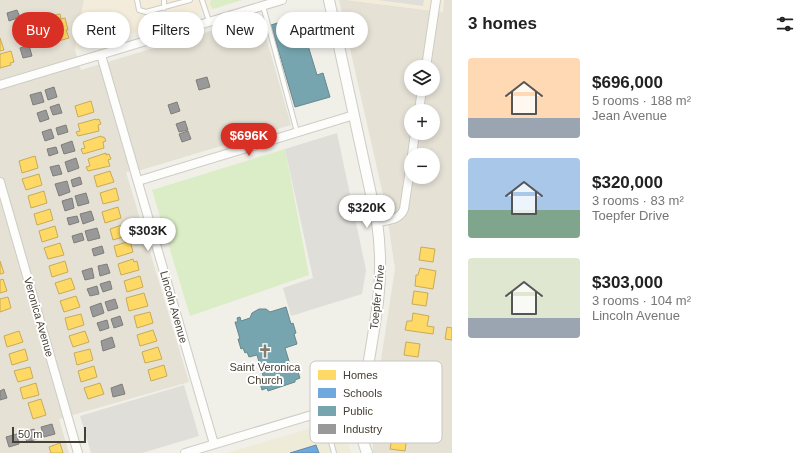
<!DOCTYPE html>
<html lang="en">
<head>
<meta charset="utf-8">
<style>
  :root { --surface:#fff; --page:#f6f6f6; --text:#222; --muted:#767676; --accent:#d93025 }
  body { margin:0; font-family:Arial,sans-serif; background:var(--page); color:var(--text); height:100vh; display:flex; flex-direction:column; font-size:15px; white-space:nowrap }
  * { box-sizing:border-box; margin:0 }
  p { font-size:13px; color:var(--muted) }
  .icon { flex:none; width:22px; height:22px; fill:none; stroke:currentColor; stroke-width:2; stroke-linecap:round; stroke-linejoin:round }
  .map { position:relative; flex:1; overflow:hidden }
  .side { display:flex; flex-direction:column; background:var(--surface); width:360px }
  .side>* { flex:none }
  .guide { position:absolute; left:12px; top:12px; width:380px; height:36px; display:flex; gap:8px }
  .tools { position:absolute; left:404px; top:60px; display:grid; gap:8px }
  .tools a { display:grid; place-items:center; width:36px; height:36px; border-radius:50%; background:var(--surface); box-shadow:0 2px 6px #0003; font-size:20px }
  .scale { position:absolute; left:12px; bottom:10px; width:74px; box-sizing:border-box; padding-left:4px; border:2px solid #464034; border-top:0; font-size:11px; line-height:14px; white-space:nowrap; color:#464034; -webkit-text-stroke:3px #fff; paint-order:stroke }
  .price { position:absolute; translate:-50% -34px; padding:0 9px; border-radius:14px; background:#fff; color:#222; font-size:13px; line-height:26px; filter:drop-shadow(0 1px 2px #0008) }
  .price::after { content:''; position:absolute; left:50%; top:24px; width:12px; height:9px; margin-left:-6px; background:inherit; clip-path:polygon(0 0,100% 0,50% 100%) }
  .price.active { background:var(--accent); color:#fff }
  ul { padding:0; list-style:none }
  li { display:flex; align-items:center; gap:12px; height:100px; padding:0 16px }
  li span { display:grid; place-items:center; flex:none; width:112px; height:80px; border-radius:4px; color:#555 }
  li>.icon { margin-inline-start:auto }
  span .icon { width:48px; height:48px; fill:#fffc; stroke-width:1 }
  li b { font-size:17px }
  h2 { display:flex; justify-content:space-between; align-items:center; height:48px; padding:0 16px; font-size:17px }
  .pill { padding:0 14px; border-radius:18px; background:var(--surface); box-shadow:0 2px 6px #0003; font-size:14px; line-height:36px }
  .pill.active { background:var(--accent); color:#fff }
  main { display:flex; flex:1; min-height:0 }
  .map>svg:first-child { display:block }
</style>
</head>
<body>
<main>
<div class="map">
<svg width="452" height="453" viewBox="0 0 452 453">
  <rect width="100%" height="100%" fill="#f0efe8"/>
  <path fill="#e5e1d5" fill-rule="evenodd" d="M 0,0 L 84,0 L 75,50 L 81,70 L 260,16 L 291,125 L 141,170 L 126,172 L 189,382 L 59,419 L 69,453 L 0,453 Z
    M 339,0 L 347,0 L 442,12 L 444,0 L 452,0 L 452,453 L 373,453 L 372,418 L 395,269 L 386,208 ZM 411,67 L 433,67 L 433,89 L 411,89 ZM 411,111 L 433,111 L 433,133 L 411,133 ZM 411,155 L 433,155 L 433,177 L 411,177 Z"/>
  <path fill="#f4ecda" d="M 84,0 L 234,0 L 233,3 L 75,50 Z
    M 347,0 L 444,0 L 443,12 Z"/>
  <path fill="#efebd9" d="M 344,418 L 347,441 L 351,453 L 227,453 Z"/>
  <path fill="#dbedc6" d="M 211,0 L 242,0 L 213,9 L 210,4 Z
    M 285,149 L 309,275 L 190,316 L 152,190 Z"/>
  <path fill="#dfded8" d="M 378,0 L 424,0 L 423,6 Z
    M 337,133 L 366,270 L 362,294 L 291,316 L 283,288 L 313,278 L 285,149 Z
    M 184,385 L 199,436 L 142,453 L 91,453 L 80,416 Z"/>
  <path fill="#ffd966" stroke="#c8ab57" d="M 60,14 L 61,19 L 65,18 L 68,30 L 66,30 L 69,38 L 55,42 L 49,23 L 53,22 L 51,16 Z
    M 0,38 L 4,50 L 0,51 Z
    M 11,51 L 14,62 L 10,63 L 11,65 L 0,68 L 0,54 Z
    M 91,101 L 94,112 L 78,117 L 75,106 Z
    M 96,119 L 96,120 L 99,119 L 101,124 L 98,125 L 99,131 L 78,136 L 76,132 L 80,131 L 78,124 Z
    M 101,136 L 101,137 L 104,137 L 106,141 L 103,142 L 104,148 L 83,154 L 81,149 L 85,148 L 83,142 Z
    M 106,153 L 106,155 L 109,154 L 111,159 L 108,160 L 110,166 L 88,171 L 86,167 L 90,166 L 88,159 Z
    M 35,156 L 38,168 L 22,173 L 19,161 Z
    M 110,171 L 114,182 L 97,187 L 94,176 Z
    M 39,174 L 42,185 L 26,190 L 22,179 Z
    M 116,188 L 119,200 L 103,204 L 100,193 Z
    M 44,191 L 47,203 L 31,208 L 28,196 Z
    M 118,207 L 121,218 L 105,223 L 102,212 Z
    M 50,209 L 53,220 L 37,225 L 34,214 Z
    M 125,224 L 129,235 L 113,240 L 110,229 Z
    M 55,226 L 58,237 L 42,242 L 39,231 Z
    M 130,241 L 133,252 L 117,257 L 114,246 Z
    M 60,243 L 64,255 L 48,259 L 44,248 Z
    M 421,247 L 435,249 L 433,262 L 419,260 Z
    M 133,259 L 134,262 L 137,261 L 139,270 L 121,275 L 118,264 Z
    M 0,261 L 4,273 L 0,274 Z
    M 65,261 L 68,272 L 52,277 L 49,266 Z
    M 420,268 L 436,271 L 433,289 L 415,286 L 416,275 L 418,275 Z
    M 140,276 L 143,287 L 127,292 L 124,281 Z
    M 71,278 L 75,289 L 59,294 L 55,283 Z
    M 3,279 L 7,291 L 0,293 L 0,280 Z
    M 414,291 L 428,293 L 426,306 L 412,304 Z
    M 144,293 L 148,306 L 129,311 L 126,298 Z
    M 76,296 L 80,307 L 64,312 L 60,301 Z
    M 8,297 L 11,308 L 0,312 L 0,299 Z
    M 150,312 L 153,323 L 137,328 L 134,316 Z
    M 413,313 L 429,316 L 427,326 L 434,327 L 433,334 L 405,330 L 407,321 L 412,321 Z
    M 81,314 L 84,325 L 68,330 L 65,318 Z
    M 447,327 L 452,328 L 452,340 L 445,339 Z
    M 153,330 L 157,341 L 140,346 L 137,335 Z
    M 19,331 L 23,342 L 7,347 L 4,336 Z
    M 85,331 L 89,342 L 73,347 L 69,336 Z
    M 406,342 L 420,344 L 418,357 L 404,355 Z
    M 158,347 L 162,359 L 145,363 L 142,352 Z
    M 25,349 L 28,360 L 12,365 L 9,354 Z
    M 90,349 L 93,360 L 77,365 L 74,353 Z
    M 164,365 L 167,376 L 151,381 L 148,370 Z
    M 94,366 L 97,377 L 81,382 L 78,371 Z
    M 30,367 L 33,378 L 18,382 L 14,371 Z
    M 36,383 L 39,395 L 23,399 L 20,388 Z
    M 100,383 L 104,394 L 88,399 L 84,388 Z
    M 41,399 L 46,415 L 33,419 L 28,403 Z
    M 390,426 L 408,429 L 405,451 L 390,449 L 392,438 L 388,438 Z
    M 60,443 L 63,453 L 51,453 L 49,447 Z"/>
  <path fill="#6fa8dc" stroke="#6389aa" d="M 316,445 L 319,453 L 290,453 Z"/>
  <path fill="#76a5af" stroke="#68878a" d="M 310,13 L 316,36 L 306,39 L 317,75 L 323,73 L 330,97 L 295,107 L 271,25 Z
    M 286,307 L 291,324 L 293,323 L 296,333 L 294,334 L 297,344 L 285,348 L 292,371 L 297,369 L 300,378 L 295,380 L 295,382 L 268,391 L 267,388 L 262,390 L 259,380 L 264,379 L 257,355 L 249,357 L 247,352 L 245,353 L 243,348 L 241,349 L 238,339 L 240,339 L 235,322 L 238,322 L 237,318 L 240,317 L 241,321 L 250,318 L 252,313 L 259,309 L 266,309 L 270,312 Z"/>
  <path fill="#999" stroke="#807e7b" d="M 17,10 L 20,17 L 9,21 L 7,13 Z
    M 22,28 L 24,35 L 15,37 L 13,30 Z
    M 29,45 L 32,56 L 23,58 L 20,48 Z
    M 207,77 L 210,87 L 199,90 L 196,80 Z
    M 54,87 L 57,97 L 48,100 L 45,90 Z
    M 41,92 L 44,102 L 33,105 L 30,95 Z
    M 177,102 L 180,111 L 171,114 L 168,105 Z
    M 59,104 L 62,113 L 53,115 L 50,107 Z
    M 46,110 L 49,119 L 40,122 L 37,113 Z
    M 185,121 L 188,130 L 179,132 L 176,124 Z
    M 66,125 L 68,132 L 58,135 L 56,128 Z
    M 51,129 L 54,138 L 45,141 L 42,132 Z
    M 188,131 L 191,139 L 182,142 L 179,134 Z
    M 72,141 L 75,151 L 64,154 L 61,145 Z
    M 56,147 L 58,153 L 49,156 L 47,149 Z
    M 76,158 L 79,168 L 68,172 L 65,162 Z
    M 59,165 L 62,174 L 53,176 L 50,167 Z
    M 80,177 L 82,184 L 73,187 L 71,180 Z
    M 67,181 L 70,192 L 59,196 L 55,184 Z
    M 86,193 L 89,203 L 78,206 L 75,196 Z
    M 72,198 L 74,208 L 65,211 L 62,201 Z
    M 91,211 L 94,220 L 83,224 L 80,214 Z
    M 77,216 L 79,222 L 69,225 L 67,218 Z
    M 97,228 L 100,238 L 88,241 L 85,231 Z
    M 82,233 L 84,240 L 74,243 L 72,236 Z
    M 102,246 L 104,253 L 94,256 L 92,249 Z
    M 107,264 L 110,273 L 100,276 L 98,266 Z
    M 92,268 L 94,278 L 85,280 L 82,271 Z
    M 110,281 L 112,289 L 103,292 L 100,284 Z
    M 97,286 L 99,294 L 90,296 L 87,289 Z
    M 115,299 L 118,308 L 108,311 L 105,302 Z
    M 101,303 L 104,313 L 93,317 L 90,307 Z
    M 120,316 L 123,325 L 114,328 L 111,319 Z
    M 107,320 L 109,328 L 100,331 L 97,323 Z
    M 112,337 L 115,347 L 103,351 L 101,341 Z
    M 122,384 L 125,394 L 113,397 L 111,388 Z
    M 4,389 L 7,398 L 0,400 L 0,391 Z
    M 52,424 L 55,434 L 44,437 L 41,427 Z
    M 34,429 L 37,439 L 27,442 L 24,432 Z
    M 17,434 L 19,444 L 9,447 L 6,437 Z"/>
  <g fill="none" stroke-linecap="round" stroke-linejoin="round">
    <g stroke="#ceccc6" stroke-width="6">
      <path id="service" d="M 137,0 L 139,10 L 146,12 L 190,0
        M 202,0 L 209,21
        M 263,6 L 297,132
        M 164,8 L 164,0
        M 323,411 L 334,453"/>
    </g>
    <g stroke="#ceccc6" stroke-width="10">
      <path id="minor" d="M 101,55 L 214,444
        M 426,67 L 436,0
        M 0,85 L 282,0
        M 419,111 L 422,89
        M 412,155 L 415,133
        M 138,181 L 354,115
        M 0,182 L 78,453
        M 377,222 C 388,220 400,220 404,209 L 411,163
        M 185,453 L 362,400"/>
    </g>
    <g stroke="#ceccc6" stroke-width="12">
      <path id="tertiary" d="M 329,0 L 377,222 C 381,249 381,275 378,302 C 375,325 371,348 367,372 C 363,399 356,426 367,453"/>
    </g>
    <use href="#service" stroke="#fdfdfc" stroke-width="4"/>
    <use href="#minor" stroke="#fdfdfc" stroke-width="8"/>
    <use href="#tertiary" stroke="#fdfdfc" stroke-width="10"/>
  </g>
  <defs>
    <g id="church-bare" transform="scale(1.08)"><path d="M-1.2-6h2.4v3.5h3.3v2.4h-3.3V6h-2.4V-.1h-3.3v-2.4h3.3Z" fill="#827d73" stroke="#fff" stroke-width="2.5" paint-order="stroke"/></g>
  </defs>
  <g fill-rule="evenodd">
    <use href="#church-bare" x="265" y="351"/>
  </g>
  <g text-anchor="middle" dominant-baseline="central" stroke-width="4" stroke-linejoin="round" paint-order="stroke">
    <g font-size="11" fill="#464034" stroke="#fff">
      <text transform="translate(377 297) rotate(-84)">Toepfer Drive</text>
      <text transform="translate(174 307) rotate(74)">Lincoln Avenue</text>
      <text transform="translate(39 317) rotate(74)">Veronica Avenue</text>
    </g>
    <g font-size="11" fill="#464034" stroke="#fff">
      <text x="265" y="367">Saint Veronica<tspan x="265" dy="13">Church</tspan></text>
    </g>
  </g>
  <rect x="310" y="361" width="132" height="82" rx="6" fill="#fff" stroke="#c8c6c2" stroke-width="1"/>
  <rect x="318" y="370" width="18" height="10" fill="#ffd966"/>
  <rect x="318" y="388" width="18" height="10" fill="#6fa8dc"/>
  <rect x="318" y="406" width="18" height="10" fill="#76a5af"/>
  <rect x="318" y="424" width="18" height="10" fill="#999"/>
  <g font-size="11" fill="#464034">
    <text x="343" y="379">Homes</text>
    <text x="343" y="397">Schools</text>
    <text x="343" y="415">Public</text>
    <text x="343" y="433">Industry</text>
  </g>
</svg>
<div class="tools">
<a><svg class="icon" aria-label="layers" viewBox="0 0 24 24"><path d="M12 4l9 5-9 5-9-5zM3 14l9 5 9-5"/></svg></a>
<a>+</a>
<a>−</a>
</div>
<div class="scale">50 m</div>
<b class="price active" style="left:249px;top:157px">$696K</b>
<b class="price" style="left:367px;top:229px">$320K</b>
<b class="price" style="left:148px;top:252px">$303K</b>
<div class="guide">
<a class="pill active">Buy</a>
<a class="pill">Rent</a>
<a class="pill">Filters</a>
<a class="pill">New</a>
<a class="pill">Apartment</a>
</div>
</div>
<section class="side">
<h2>3 homes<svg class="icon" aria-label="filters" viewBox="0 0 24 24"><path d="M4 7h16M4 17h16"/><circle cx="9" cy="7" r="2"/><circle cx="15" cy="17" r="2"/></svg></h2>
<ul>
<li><span style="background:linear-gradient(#ffd9b3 75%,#9aa5b1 0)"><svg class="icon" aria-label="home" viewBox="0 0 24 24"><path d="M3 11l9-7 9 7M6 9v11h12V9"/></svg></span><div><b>$696,000</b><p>5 rooms · 188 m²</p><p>Jean Avenue</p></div></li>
<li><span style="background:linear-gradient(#a9c7e8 65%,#7fa58c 0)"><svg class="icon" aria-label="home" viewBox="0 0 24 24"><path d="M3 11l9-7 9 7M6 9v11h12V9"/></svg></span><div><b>$320,000</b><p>3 rooms · 83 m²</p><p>Toepfer Drive</p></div></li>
<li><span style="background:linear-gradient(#dfe7d0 75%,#9aa5b1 0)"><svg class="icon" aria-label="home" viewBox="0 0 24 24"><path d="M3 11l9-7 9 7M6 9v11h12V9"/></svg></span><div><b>$303,000</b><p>3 rooms · 104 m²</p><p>Lincoln Avenue</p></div></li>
</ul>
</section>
</main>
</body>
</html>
